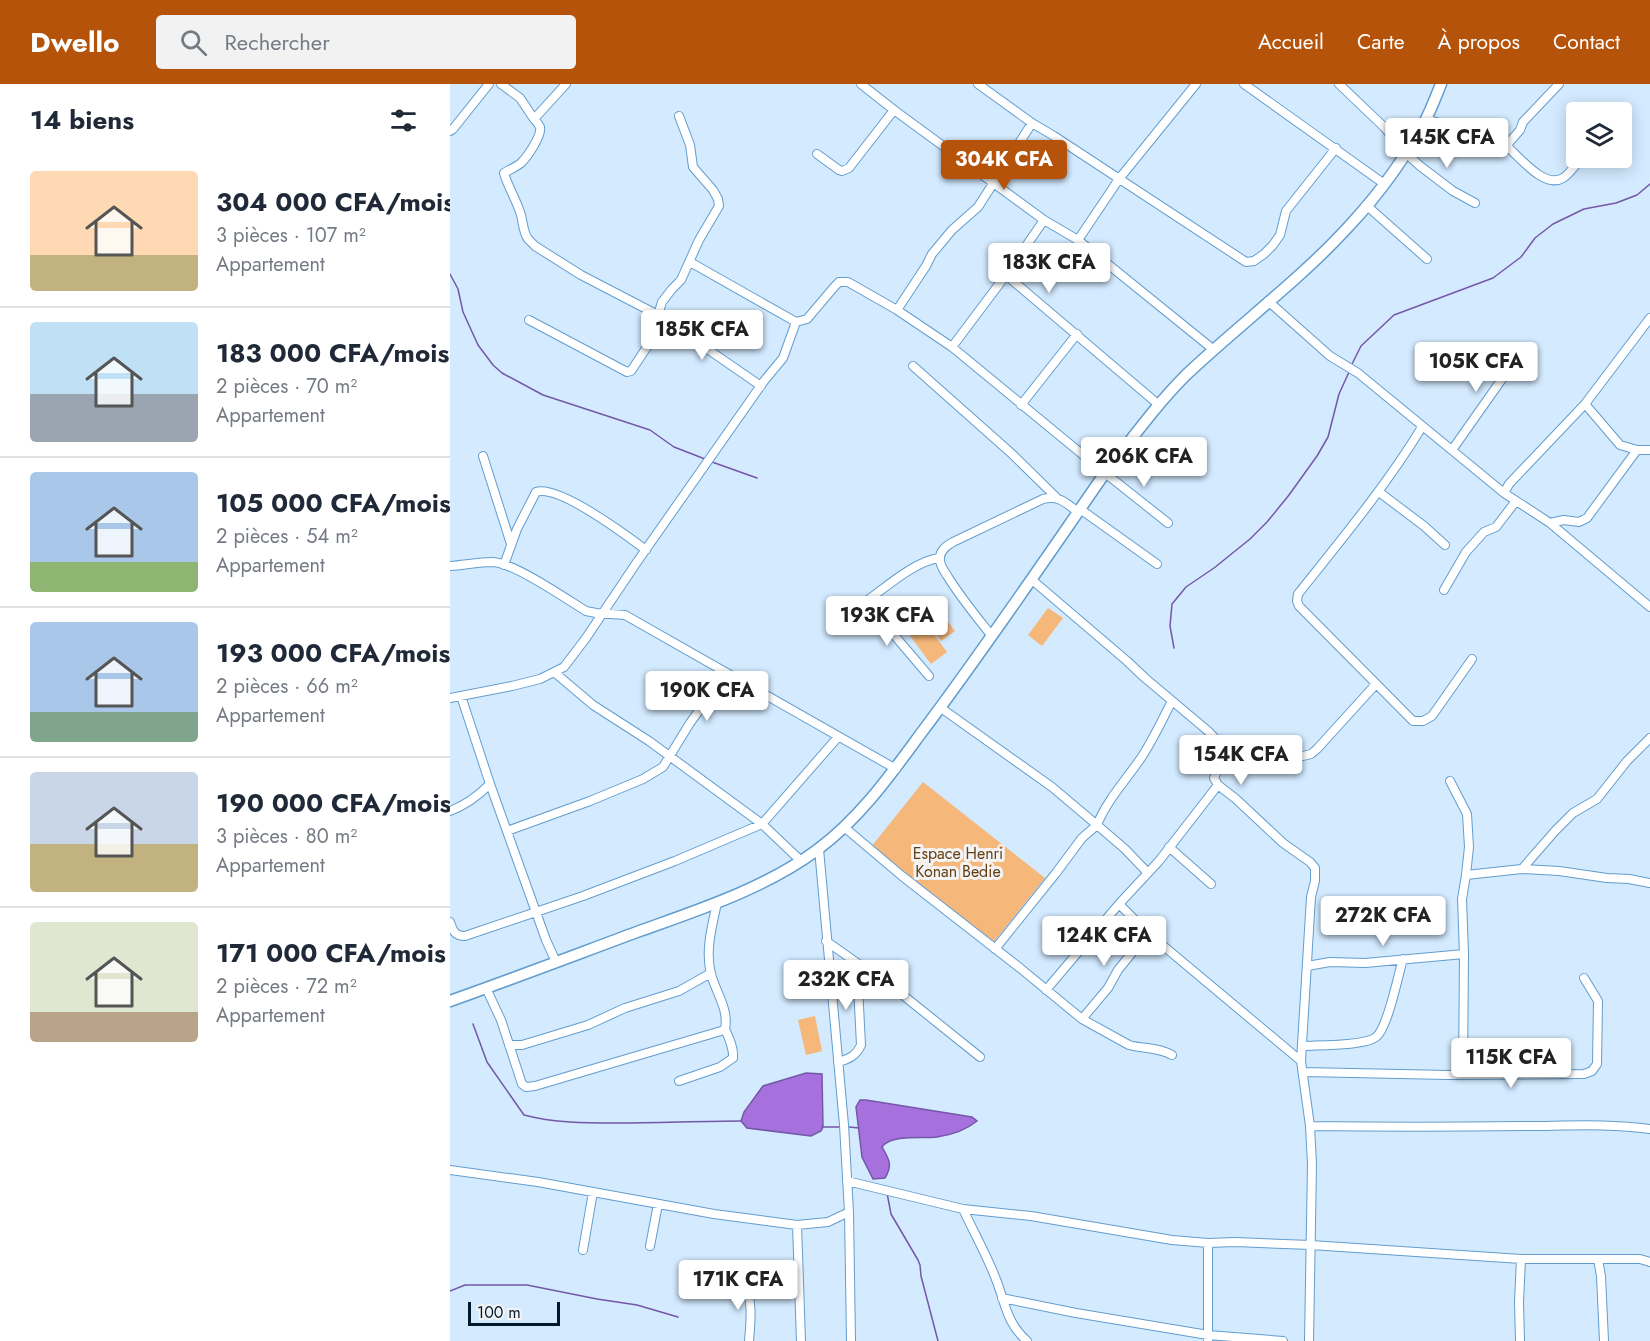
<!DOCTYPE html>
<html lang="fr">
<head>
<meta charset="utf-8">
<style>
  :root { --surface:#fff; --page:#f2f2f3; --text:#1f2937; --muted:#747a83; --line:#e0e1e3; --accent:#b45309 }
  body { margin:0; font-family:Jost,sans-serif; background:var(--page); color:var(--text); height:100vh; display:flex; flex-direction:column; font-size:22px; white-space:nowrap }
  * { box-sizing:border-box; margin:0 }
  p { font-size:20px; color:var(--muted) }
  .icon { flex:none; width:33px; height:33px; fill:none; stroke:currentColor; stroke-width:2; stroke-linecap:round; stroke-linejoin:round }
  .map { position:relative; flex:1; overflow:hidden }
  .drawer { display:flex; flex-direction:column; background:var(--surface); width:450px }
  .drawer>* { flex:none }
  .fabs { position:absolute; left:1116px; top:18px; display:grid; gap:12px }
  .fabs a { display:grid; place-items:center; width:66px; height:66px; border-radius:6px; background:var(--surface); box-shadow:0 3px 15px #0003; font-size:30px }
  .scale { position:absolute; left:18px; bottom:15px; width:92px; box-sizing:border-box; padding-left:6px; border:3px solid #02192b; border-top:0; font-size:16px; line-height:21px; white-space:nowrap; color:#02192b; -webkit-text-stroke:4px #f4f4f4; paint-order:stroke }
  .price { position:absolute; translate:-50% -51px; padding:0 14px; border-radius:6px; background:#fff; color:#222; font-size:20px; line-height:39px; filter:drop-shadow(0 2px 3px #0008) }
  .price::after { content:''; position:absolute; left:50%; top:36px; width:18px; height:14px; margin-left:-9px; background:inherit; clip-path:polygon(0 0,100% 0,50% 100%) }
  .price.current { background:var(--accent); color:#fff }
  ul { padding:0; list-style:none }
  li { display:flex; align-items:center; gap:18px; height:150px; padding:0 30px }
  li+li { border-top:2px solid var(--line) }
  li span { display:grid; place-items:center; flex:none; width:168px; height:120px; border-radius:6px; color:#555 }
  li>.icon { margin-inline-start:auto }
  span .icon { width:72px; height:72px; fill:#fffc; stroke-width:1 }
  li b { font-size:26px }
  h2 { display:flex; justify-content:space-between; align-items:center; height:72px; padding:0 30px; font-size:26px }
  header { display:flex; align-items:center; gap:36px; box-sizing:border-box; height:84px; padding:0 30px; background:var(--accent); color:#fff }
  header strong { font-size:28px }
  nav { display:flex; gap:33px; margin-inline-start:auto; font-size:21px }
  .search { width:420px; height:54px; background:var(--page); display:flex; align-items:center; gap:15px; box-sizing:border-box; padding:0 21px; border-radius:6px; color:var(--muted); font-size:22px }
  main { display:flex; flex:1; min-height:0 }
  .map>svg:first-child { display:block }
</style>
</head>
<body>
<header>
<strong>Dwello</strong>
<div class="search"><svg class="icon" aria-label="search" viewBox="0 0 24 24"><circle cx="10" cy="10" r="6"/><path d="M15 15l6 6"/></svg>Rechercher</div>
<nav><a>Accueil</a><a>Carte</a><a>À propos</a><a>Contact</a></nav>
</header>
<main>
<section class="drawer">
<h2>14 biens<svg class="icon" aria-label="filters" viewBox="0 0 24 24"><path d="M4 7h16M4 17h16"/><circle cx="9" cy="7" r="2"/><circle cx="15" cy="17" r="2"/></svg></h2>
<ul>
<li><span style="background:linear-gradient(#ffd9b3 70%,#c2b280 0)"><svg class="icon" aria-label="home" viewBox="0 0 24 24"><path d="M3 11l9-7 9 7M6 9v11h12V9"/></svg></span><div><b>304 000 CFA/mois</b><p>3 pièces · 107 m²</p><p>Appartement</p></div></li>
<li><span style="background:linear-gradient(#bfe0f5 60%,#9aa5b1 0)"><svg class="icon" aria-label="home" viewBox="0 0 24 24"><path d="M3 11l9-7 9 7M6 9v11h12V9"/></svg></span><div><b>183 000 CFA/mois</b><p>2 pièces · 70 m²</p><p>Appartement</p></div></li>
<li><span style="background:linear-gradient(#a9c7e8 75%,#8fb573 0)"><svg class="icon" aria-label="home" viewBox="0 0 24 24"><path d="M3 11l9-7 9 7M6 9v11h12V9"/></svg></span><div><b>105 000 CFA/mois</b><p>2 pièces · 54 m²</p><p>Appartement</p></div></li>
<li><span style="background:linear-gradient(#a9c7e8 75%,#7fa58c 0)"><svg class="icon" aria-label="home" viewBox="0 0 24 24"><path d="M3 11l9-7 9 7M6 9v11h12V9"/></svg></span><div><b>193 000 CFA/mois</b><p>2 pièces · 66 m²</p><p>Appartement</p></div></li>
<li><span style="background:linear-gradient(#c9d6e8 60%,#c2b280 0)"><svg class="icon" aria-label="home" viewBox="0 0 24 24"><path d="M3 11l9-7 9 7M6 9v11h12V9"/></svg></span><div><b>190 000 CFA/mois</b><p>3 pièces · 80 m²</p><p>Appartement</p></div></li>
<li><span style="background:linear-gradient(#dfe7d0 75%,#b9a48a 0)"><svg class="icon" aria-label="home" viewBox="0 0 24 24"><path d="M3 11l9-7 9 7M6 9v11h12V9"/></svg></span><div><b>171 000 CFA/mois</b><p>2 pièces · 72 m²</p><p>Appartement</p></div></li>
</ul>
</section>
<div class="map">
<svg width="1200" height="1257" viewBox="0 0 1200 1257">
  <rect width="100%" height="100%" fill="#d3eaff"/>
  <path fill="#f5b77a" d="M 598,524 L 613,534 L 592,562 L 578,551 Z
    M 489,526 L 505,547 L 491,557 L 475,535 Z
    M 474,537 L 497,568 L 481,580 L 458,549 Z
    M 473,698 L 595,794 L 543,859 L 421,763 Z
    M 365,932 L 372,967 L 356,971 L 348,936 Z"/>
  <path fill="#a671dd" stroke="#7557a8" stroke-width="1.5" d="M 356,989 L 372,990 L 373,1043 L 371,1047 L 361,1052 L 297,1044 L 291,1037 L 294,1028 L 313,1002 Z
    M 410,1016 L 416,1016 L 522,1033 L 527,1037 C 516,1046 501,1051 487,1053 C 472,1055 441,1050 432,1063 C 439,1075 443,1081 435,1094 L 423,1095 L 412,1073 L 406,1023 Z"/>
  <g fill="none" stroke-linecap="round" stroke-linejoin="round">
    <path stroke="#7557a8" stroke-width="1.5" d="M 0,190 L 8,205 L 13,228 L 28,261 L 43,281 L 52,289 L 93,311 L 200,346 L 224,363 L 255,375
      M 902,280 L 911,262 L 944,231 L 1043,194 L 1071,173 L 1085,154 L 1103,140 L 1134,125 L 1166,119 L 1187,111 L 1200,100
      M 262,378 L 307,394
      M 724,564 L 720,542 L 722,520 L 736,503 L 764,484 L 800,455 L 817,438 L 839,411 L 867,372 L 878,353 L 889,310 L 899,288
      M 23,940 L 37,978 L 74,1031 C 104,1039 136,1039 167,1039 C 209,1039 250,1037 292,1037
      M 372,1043 L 391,1043
      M 399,1043 L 409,1044
      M 437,1109 L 441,1130 L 468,1176 L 470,1181 L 471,1192 L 488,1257
      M 0,1207 L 15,1201 L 77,1201 L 147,1215 L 187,1221 L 228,1233"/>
    <g stroke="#639dce" stroke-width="10">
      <path id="minor" d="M 51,0 L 70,14 L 84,35
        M 116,0 L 84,35 C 86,37 89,41 90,43 C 92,52 77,73 71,79 C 66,83 59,86 54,89 C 57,101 67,117 71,131 C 73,138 73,148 78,155 C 79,156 83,160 85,162 L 131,191 L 208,231 L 212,218 L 222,205 L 231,196 L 249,156 L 269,122 L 268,115 L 263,106 L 243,83 L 240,61 L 229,32
        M 411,0 L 444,26 L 594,136 L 628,156 L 764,266
        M 794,0 L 933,99
        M 889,0 L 934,43 L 956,69 L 970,82 L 1003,107 L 1025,119
        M 976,35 C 987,38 996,42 1007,44 C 1017,47 1029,43 1039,48 C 1058,56 1090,108 1113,94 C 1120,90 1126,80 1131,74
        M 582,39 L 604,52 L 796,178 L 804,177 L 814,170 L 823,161 L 830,151 L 836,127 L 886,64
        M 0,47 L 3,45 L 39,0
        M 1057,61 L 1070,46 L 1073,38 L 1109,0
        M 367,70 L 389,86 L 392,87 L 399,84 L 444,26
        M 916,121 L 977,175
        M 628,156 L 669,95 L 746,0
        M 240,178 L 346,238 L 357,235 L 385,202 L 389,198 L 398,198 L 447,226 L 502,263 L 655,389 L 718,439
        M 556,191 L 594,136
        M 818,217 L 880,272 L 908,289 L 1054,409 L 1100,439 L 1114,436 L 1129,438 L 1137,434 L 1187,366
        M 447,226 L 476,182 L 482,170 L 502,146 L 528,123 L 582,39 L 528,0
        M 211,233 L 311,302
        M 79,236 L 177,288 L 181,287 L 215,236
        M 502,263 L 556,191 L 709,321
        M 463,282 L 561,369 L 606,413
        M 1135,320 L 1170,361 L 1187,366 L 1200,366
        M 571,321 L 627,250
        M 972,343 C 936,402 891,456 848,510 L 847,517 L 849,522 L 963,637 L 973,637 L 982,632 L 1022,575
        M 1002,366 L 1071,268
        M 33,372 L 61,460
        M 929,408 L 974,442 L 995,461
        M 1054,409 L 1059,400 L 1135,320 L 1200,234
        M 630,425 L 707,480
        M 1100,439 L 1200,523
        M 54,481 L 67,445 L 86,408 C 108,400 176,451 196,466
        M 0,482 C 14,481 29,478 43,478 C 64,479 115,514 136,527 L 146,529 L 175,531 L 446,685
        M 581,495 L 677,577 L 695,594 L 758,647 L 772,662 L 775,668 L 776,674 L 770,681 L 764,694 L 768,701 L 786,715 L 833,759 L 860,778 L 865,784 L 865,797 L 861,813 L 851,977 L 860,1042 L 862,1080 L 859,1257
        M 994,506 L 1016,468 L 1034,448 L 1046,443 L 1066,417
        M 416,518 L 479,592
        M 387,537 C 396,531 406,525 415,518 C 435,504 465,477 489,474
        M 541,551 C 526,532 511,514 498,493 C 495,488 490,482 490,476 C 489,467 496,462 503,458 L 593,415 C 609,411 616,419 628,428
        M 104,588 L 143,621 L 199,657 L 312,740 L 351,777
        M 11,612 L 40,700 L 96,856 L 106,878
        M 0,614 L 62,602 L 90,595 L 114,583 L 136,554 L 187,478 L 314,297 L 333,274 L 346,238
        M 491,624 L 602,703 L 647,741 L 632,754 L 606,789 L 545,865
        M 776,674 L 853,672 L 861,670 L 867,665 L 926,600
        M 1000,697 L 1017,730 L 1019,763 L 1016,791 L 1012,815 L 1014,870 L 1013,991
        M 0,727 C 16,721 28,712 40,700
        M 394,743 L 452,792 L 570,884 L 632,935 L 679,961 C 693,965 708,963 722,971
        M 57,747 L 140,717 L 193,695 L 213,683 L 240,639 L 256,617 L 280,592
        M 719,763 L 761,800
        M 369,765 L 394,1041 L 399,1128 L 401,1257
        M 1072,785 L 1105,747 L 1123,729 L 1147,715 L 1177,677 L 1200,654
        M 697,788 L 675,765 L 647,741 C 657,716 676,696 691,674 C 703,656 712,636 722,617
        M 1016,791 L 1072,785 L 1109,787 L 1157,794 L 1179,795 L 1200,799
        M 669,820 L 698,849 L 851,977
        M 0,838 C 3,847 5,852 15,852 L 133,812 L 225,777 L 312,740 L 388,653
        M 376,857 L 454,912 L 530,973
        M 857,882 L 880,878 L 915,879 L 1014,870
        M 36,904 L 51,936 L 72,1000 L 76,1003 L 85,1002 L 271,947 L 275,945 C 279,925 266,909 261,890 C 255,867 262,842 267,819
        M 596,906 L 669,820 L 709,777 L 768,701
        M 632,935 L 658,904 L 668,886 L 698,849
        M 59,961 L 72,961 L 138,941 L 175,924 L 229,907 L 261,889
        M 853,962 C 869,961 915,962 926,953 C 938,944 948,891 953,875
        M 388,978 C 399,975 406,972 411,961 L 408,902 L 404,877
        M 854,988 L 998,991 L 1134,990 L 1142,987 L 1147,980 L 1148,917 L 1134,894
        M 229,997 L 270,983 L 283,974 C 284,964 279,954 275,945
        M 860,1042 C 931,1043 1001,1043 1072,1042 C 1114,1042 1158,1039 1200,1045
        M 0,1086 L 88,1098 L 264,1130 L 347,1141 L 378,1138 L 399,1128
        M 397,1097 L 513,1125 L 581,1132 L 722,1156 L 758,1159 L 785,1158 L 861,1161 L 1071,1175 L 1190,1175 L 1200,1178
        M 513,1125 C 524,1149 538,1173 547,1198 C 556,1222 557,1239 577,1257
        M 347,1141 L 351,1257
        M 200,1162 L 208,1120
        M 133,1166 L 143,1108
        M 1148,1175 L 1151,1192 L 1154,1257
        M 293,1195 C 303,1217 301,1234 299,1257
        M 552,1214 L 626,1229 L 758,1251 L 833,1257
        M 758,1257 L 758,1159
        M 1070,1257 L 1069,1218 L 1071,1175"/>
    </g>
    <g stroke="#639dce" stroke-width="13">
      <path id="major" d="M 0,917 C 62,895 125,871 187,848 C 248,826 314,805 367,766 C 409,735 439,693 469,652 C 534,566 594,477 655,389 C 681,356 706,321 736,291 C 790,240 851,195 900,141 C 929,110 955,74 975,37 C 981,26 986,12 991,0"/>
    </g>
    <use href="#minor" stroke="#fff" stroke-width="8"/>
    <use href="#major" stroke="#fff" stroke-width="10"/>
  </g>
  <g text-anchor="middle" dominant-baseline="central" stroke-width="6" stroke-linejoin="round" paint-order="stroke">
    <g font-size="16" fill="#643e13" stroke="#f4f4f4">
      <text x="508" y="769">Espace Henri<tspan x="508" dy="18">Konan Bedie</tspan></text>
    </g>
  </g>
</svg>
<div class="fabs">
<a><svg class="icon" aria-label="layers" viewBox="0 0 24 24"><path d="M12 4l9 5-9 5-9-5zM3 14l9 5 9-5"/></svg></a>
</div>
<div class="scale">100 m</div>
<b class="price" style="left:997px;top:85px">145K CFA</b>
<b class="price current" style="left:554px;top:107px">304K CFA</b>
<b class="price" style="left:599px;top:210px">183K CFA</b>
<b class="price" style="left:252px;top:277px">185K CFA</b>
<b class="price" style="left:1026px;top:309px">105K CFA</b>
<b class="price" style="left:694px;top:404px">206K CFA</b>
<b class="price" style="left:437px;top:563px">193K CFA</b>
<b class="price" style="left:257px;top:638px">190K CFA</b>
<b class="price" style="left:791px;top:702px">154K CFA</b>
<b class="price" style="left:933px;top:863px">272K CFA</b>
<b class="price" style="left:654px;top:883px">124K CFA</b>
<b class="price" style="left:396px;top:927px">232K CFA</b>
<b class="price" style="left:1061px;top:1005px">115K CFA</b>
<b class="price" style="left:288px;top:1227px">171K CFA</b>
</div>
</main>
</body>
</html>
